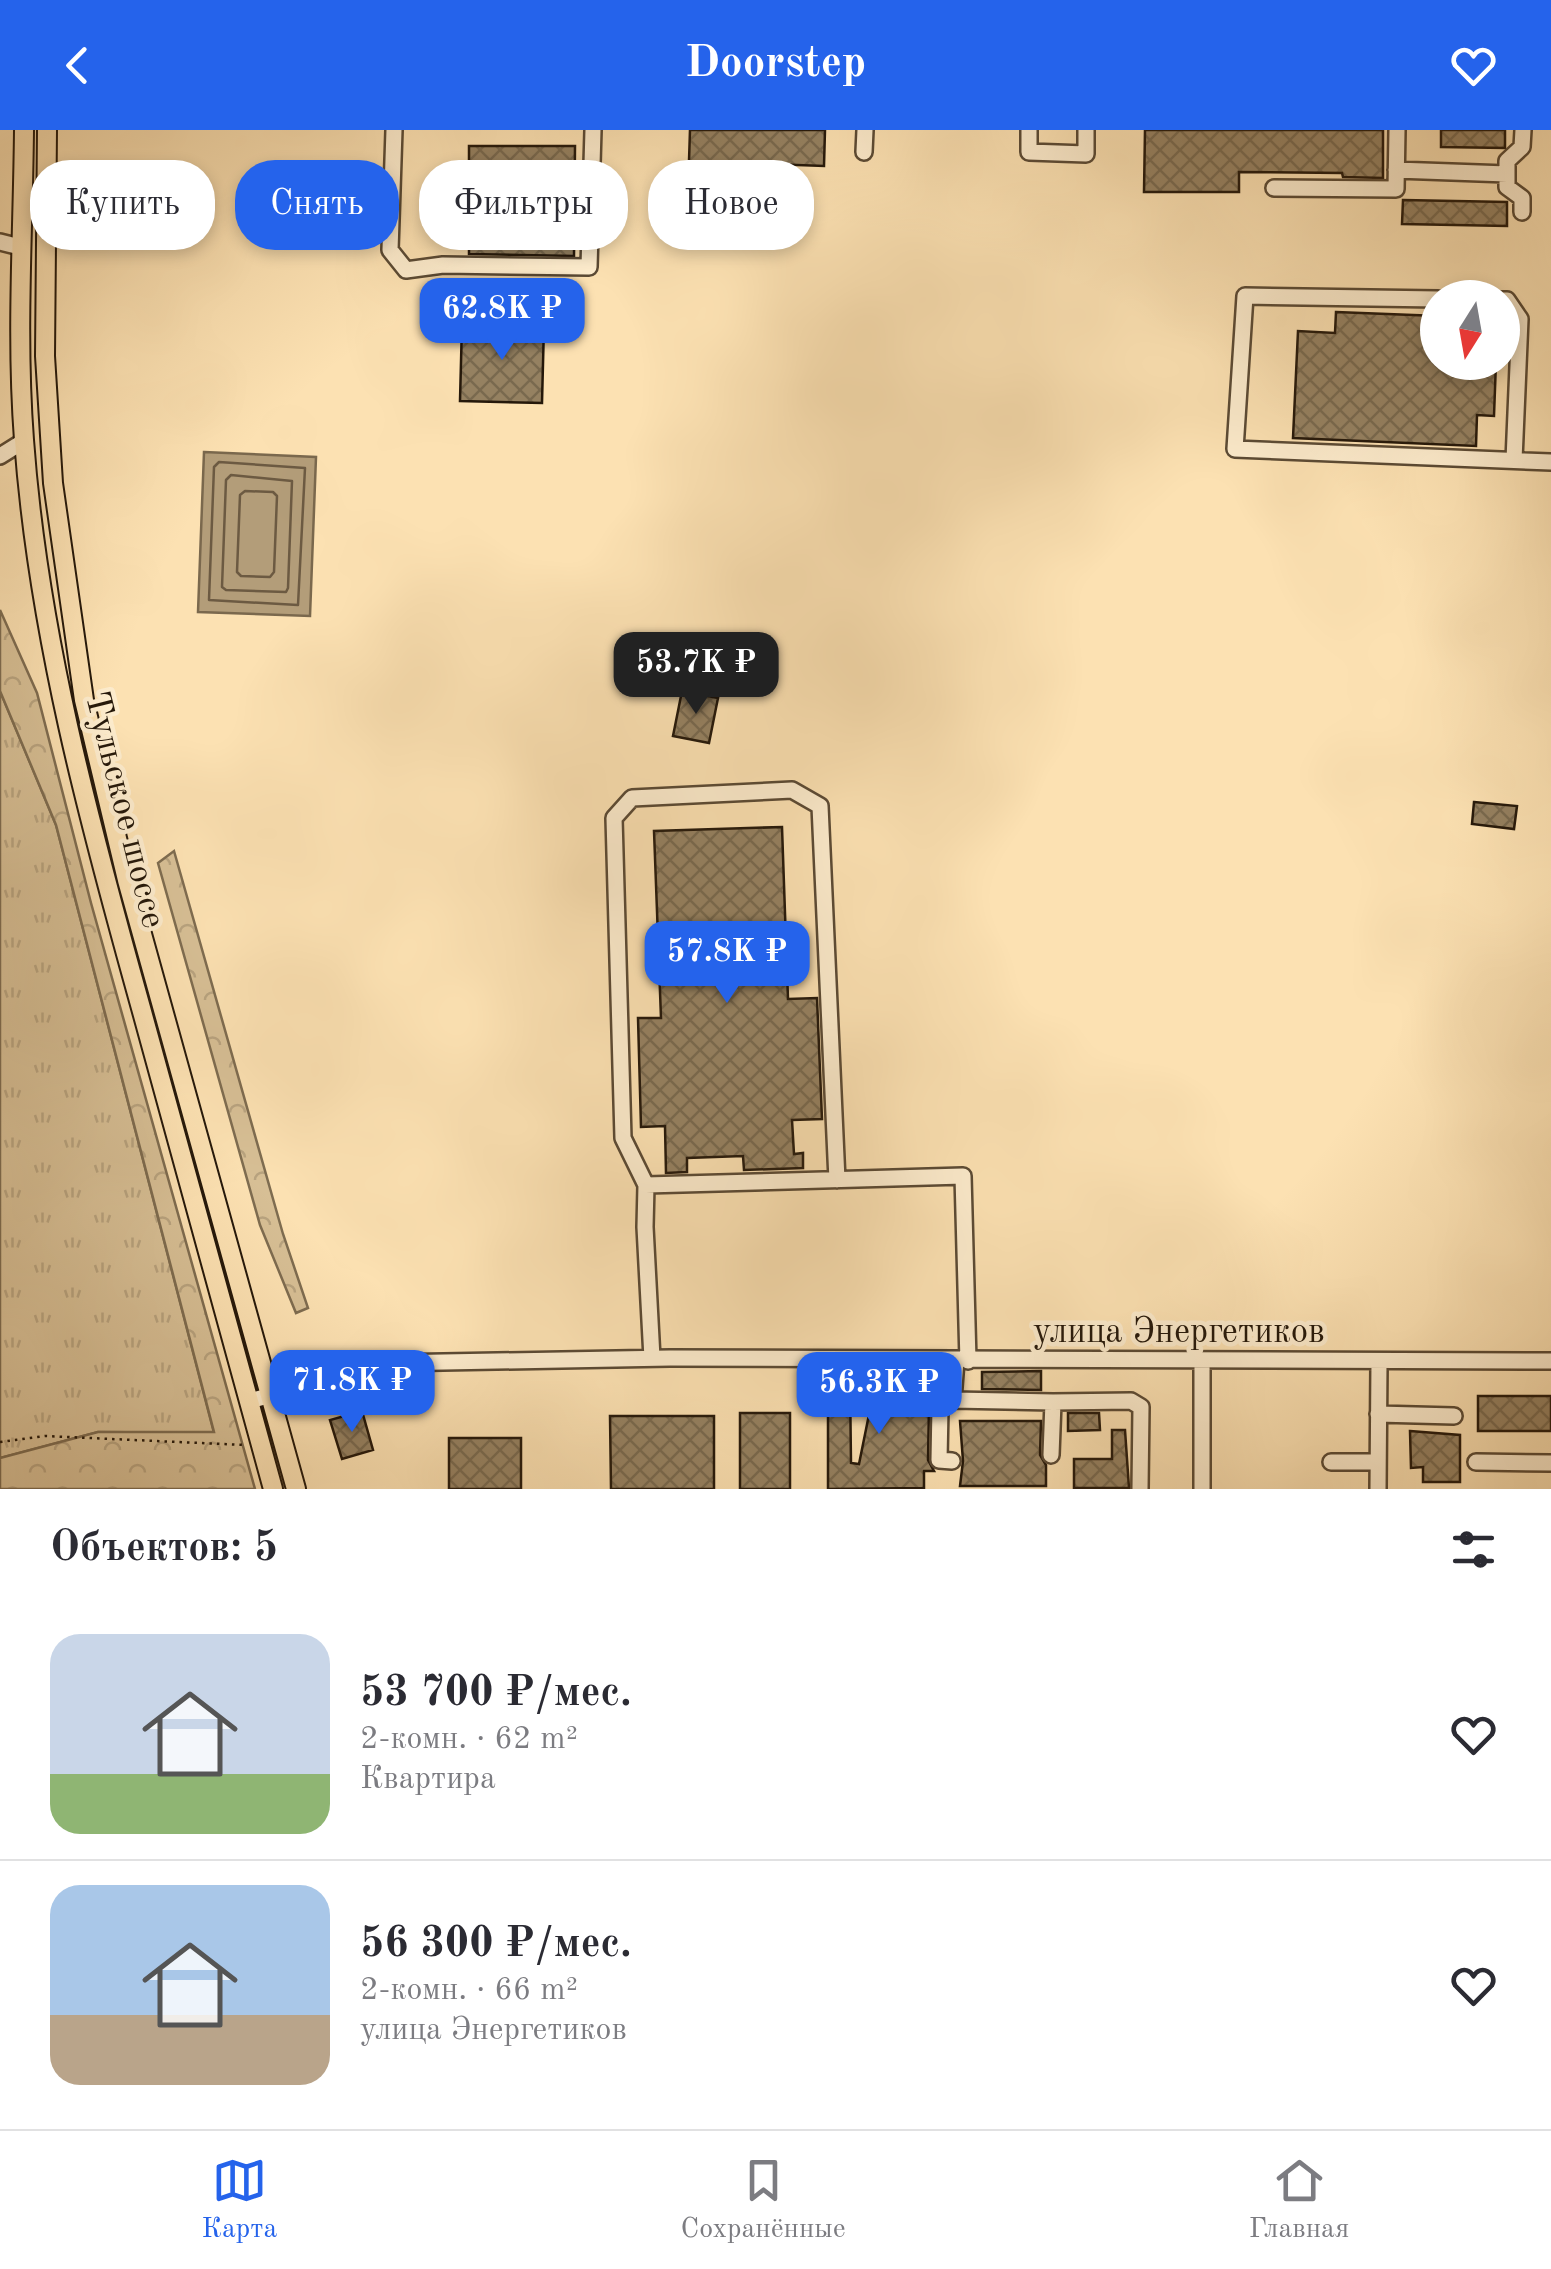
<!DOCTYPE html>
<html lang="ru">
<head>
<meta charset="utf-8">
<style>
  :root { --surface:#fff; --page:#f7f7f7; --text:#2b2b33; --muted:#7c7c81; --line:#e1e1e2; --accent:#2563eb }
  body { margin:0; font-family:"Old Standard TT",serif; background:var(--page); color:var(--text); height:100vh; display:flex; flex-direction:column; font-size:38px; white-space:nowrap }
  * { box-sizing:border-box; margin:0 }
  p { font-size:32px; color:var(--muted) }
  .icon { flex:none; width:55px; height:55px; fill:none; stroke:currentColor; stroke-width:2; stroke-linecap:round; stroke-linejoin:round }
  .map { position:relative; height:1359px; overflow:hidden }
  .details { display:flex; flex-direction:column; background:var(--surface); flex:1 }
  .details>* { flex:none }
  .hud { position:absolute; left:30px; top:30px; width:1000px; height:90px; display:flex; gap:20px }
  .needle { width:65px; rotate:191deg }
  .fabs { position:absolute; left:1420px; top:150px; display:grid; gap:20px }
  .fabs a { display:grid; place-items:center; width:100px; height:100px; border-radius:50%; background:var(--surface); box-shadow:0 5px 15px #0003; font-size:50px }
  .price { position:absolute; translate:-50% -85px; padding:0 22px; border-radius:20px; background:var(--accent); color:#fff; font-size:32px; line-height:65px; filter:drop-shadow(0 2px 5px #0008) }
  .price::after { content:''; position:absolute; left:50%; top:60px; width:30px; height:22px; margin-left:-15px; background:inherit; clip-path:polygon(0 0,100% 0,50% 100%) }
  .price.on { background:#222; color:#fff }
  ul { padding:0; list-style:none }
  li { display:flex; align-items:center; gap:30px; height:250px; padding:0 50px }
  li+li { border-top:2px solid var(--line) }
  li span { display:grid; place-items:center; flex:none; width:280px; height:200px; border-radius:30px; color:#555 }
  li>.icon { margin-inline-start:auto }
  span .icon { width:120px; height:120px; fill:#fffc; stroke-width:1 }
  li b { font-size:42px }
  h2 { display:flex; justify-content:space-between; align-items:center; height:120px; padding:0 50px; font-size:42px }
  .pill { padding:0 35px; border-radius:40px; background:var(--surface); box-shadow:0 5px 15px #0003; font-size:35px; line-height:90px }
  .pill.on { background:var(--accent); color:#fff }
  header { display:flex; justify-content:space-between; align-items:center; height:130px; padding:0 50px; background:var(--accent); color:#fff; font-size:45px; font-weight:800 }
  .dock { display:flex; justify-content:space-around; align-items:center; height:140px; border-top:2px solid var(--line); background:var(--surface); font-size:28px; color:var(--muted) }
  .dock a { display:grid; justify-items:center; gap:5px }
  .dock .on { color:var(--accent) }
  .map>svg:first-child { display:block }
</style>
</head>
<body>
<header><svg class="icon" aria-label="back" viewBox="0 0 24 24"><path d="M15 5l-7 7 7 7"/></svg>Doorstep<svg class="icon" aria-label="heart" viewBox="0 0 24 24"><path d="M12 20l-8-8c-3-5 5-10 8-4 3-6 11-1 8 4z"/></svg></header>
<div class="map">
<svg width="1551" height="1359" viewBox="0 0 1551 1359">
  <defs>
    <pattern id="grass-tufts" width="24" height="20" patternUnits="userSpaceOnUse" patternTransform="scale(2.5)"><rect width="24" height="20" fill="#d7bf95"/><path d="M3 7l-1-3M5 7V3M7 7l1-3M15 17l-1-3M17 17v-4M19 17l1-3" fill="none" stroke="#b8a37f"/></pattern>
    <pattern id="forest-crowns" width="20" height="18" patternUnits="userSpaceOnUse" patternTransform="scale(2.5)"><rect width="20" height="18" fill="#d7bf95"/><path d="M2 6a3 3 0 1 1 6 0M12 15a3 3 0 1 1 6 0" fill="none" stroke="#b8a37f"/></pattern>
    <pattern id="building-cross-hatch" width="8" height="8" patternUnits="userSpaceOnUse" patternTransform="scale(2.5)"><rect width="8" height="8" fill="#958161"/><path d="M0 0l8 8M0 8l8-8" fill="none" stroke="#79694e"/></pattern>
  </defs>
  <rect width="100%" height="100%" fill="#fce1b2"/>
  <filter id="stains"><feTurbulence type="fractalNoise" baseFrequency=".002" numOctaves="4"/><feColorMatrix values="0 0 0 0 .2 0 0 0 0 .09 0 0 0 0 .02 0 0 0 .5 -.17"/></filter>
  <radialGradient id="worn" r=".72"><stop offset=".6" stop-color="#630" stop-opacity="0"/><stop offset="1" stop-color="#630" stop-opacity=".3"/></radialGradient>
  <path fill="url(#grass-tufts)" stroke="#7e6c50" stroke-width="2.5" d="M 0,561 L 56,695 L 214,1303 L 98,1302 L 0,1328 Z"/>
  <path fill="url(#forest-crowns)" stroke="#7e6c50" stroke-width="2.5" d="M 0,480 L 37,563 L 91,773 L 255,1359 L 0,1359 L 0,1328 L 98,1302 L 214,1302 L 56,695 L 0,561 Z
    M 174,721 L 283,1104 L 308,1178 L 296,1183 L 260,1095 L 158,733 Z"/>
  <path fill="#b39d79" stroke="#7a684d" stroke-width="2.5" d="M 204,322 L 316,327 L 310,486 L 198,482 Z"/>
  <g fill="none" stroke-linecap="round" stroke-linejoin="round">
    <path stroke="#6c5a42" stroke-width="2.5" d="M 219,332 L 305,338 L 298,475 L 209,470 L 214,337 Z
      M 231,345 L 292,351 L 288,458 L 286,462 L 226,460 L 222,457 L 226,350 Z
      M 245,361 L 273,362 L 277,366 L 274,442 L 270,447 L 241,446 L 237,442 L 240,365 Z"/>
  </g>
  <path fill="url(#building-cross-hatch)" stroke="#25180a" stroke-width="2.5" d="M 690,0 L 825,0 L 824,36 L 689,31 Z
    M 1145,0 L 1383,0 L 1383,48 L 1343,47 L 1342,43 L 1239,42 L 1239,62 L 1144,62 Z
    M 1441,0 L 1505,0 L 1505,18 L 1441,17 Z
    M 469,16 L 575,16 L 574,126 L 469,124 Z
    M 1403,70 L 1507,72 L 1507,96 L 1402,94 Z
    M 1336,182 L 1438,186 L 1438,232 L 1496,232 L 1494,286 L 1477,285 L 1476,316 L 1293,308 L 1298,201 L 1335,203 Z
    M 462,193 L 544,195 L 542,273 L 460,271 Z
    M 682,561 L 718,568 L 709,613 L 673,606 Z
    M 1474,672 L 1517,676 L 1514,699 L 1472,694 Z
    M 782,697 L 788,869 L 817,868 L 822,989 L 792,990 L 794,1024 L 803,1023 L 803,1038 L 744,1040 L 743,1026 L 687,1028 L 687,1042 L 666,1043 L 665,996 L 641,997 L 638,888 L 661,888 L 654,701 Z
    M 878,1240 L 903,1240 L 904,1267 L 933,1267 L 929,1278 L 928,1330 L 934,1341 L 924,1341 L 924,1358 L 828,1359 L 828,1249 L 850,1249 L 851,1333 L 859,1334 Z
    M 1041,1241 L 1041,1260 L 982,1259 L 982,1242 Z
    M 1478,1266 L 1551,1266 L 1551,1301 L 1478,1301 Z
    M 362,1281 L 373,1320 L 342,1329 L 330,1290 Z
    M 740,1283 L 790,1283 L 790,1359 L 740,1359 Z
    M 1068,1283 L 1099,1283 L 1100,1300 L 1068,1301 Z
    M 610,1286 L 714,1286 L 714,1359 L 611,1359 Z
    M 960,1291 L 1041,1291 L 1040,1325 L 1046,1335 L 1046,1356 L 960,1356 L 963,1331 Z
    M 1112,1300 L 1125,1300 L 1129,1358 L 1074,1358 L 1074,1329 L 1112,1329 Z
    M 1410,1301 L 1460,1305 L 1460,1352 L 1423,1352 L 1423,1337 L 1411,1338 Z
    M 449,1308 L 521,1308 L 521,1359 L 449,1359 Z"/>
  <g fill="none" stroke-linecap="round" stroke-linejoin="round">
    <g stroke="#5b4a34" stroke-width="20">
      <path id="minor" d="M 394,0 L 390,120 L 406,140 L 443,135 L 589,137 L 593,0
        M 1029,0 L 1029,22 L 1086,24 L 1086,0
        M 864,22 L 865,0
        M 1396,40 L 1507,44
        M 1274,58 L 1396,59 L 1397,0
        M 1522,82 L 1522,68 L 1507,57 L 1507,31 L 1522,17 L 1523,0
        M 0,112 L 20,117
        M 1438,169 L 1245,166 L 1235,319 L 1551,332
        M 1502,170 L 1507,170 L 1520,189 L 1514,330
        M 0,326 L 24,311
        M 837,1050 L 820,676 L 792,660 L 632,668 L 614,688 L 623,1008 L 646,1055 L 963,1046 L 968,1231
        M 646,1055 L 645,1097 L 652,1228
        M 953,1270 L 1053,1272 L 1051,1325
        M 249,1271 L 390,1233 L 670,1228 L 1551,1231
        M 1053,1272 L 1131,1271 L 1141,1277 L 1140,1359
        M 1378,1284 L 1454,1286
        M 952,1331 L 939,1330 L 940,1278 L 953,1270 L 956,1231
        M 1331,1332 L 1378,1332
        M 1476,1332 L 1551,1333
        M 1202,1359 L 1202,1232
        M 1378,1359 L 1379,1233"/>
    </g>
    <g stroke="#25180a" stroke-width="22">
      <path id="major" d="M 24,0 C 23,103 16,206 24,310 C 38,503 89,692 141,878 C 185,1039 230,1199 273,1359
        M 47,0 L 45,226 L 53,353 L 84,570 L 127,750 L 296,1359"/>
    </g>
    <path stroke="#25180a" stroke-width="2.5" stroke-dasharray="2.5 5" stroke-linecap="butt" d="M 0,1312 L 45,1306 L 245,1315"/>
    <use href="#minor" stroke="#fdeccd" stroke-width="15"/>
    <use href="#major" stroke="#fce1b2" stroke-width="18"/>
  </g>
  <g text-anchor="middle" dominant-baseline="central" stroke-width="9" stroke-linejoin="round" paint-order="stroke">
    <g font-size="35" fill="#25180a" stroke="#fdeccd">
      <text transform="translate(124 680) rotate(76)">Тульское шоссе</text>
      <text x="1179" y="1202">улица Энергетиков</text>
    </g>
  </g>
  <rect width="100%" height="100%" filter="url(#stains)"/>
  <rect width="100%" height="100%" fill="url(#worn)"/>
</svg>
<div class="fabs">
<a><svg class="needle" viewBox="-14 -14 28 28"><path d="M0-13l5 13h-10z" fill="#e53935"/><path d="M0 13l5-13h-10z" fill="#7c7c81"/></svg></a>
</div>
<b class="price" style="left:502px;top:233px">62.8K ₽</b>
<b class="price on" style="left:696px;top:587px">53.7K ₽</b>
<b class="price" style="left:727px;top:876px">57.8K ₽</b>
<b class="price" style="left:352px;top:1305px">71.8K ₽</b>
<b class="price" style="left:879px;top:1307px">56.3K ₽</b>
<div class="hud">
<a class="pill">Купить</a>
<a class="pill on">Снять</a>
<a class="pill">Фильтры</a>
<a class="pill">Новое</a>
</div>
</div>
<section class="details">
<h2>Объектов: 5<svg class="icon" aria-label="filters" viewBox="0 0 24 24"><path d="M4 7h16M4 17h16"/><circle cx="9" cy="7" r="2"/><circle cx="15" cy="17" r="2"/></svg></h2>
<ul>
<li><span style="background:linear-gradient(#c9d6e8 70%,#8fb573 0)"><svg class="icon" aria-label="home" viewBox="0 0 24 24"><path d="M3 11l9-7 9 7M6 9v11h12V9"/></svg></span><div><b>53 700 ₽/мес.</b><p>2-комн. · 62 m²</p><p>Квартира</p></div><svg class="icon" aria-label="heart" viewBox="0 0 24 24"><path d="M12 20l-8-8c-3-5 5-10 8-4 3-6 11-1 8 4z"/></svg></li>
<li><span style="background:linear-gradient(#a9c7e8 65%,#b9a48a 0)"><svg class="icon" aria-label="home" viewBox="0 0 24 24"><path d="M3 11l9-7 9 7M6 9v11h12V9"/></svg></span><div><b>56 300 ₽/мес.</b><p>2-комн. · 66 m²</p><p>улица Энергетиков</p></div><svg class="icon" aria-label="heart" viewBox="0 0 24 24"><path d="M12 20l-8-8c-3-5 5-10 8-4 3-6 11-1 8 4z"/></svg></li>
</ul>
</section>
<nav class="dock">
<a class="on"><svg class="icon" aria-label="map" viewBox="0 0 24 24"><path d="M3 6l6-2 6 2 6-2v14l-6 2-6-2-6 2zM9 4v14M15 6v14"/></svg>Карта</a>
<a><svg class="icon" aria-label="saved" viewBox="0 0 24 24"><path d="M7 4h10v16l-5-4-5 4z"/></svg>Сохранённые</a>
<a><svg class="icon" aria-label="home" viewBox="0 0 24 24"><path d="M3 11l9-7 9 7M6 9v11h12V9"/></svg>Главная</a>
</nav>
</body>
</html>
